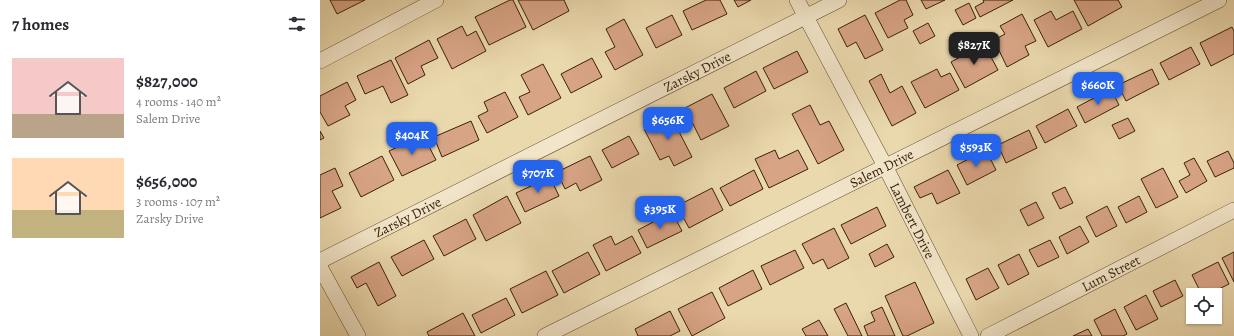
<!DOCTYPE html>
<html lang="en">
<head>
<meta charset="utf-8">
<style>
  :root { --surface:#fff; --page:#f7f7f7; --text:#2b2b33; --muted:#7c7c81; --accent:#2563eb }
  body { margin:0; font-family:Alegreya,serif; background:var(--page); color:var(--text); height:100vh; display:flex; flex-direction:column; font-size:15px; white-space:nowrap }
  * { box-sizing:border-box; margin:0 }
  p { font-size:13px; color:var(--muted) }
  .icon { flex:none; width:22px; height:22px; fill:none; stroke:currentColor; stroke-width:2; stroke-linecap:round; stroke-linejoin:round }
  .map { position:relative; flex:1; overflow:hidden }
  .drawer { display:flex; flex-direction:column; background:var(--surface); width:320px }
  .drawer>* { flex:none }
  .tools { position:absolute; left:866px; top:288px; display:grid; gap:8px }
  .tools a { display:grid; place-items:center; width:36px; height:36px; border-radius:0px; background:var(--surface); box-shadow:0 1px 3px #0004; font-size:20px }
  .price { position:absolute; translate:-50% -34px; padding:0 9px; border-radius:8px; background:var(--accent); color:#fff; font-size:13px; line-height:26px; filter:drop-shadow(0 1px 2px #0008) }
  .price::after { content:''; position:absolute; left:50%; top:24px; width:12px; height:9px; margin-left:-6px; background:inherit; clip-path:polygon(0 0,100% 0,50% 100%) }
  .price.on { background:#222; color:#fff }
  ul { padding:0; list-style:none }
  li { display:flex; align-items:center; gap:12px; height:100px; padding:0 12px }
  li span { display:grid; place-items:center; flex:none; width:112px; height:80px; border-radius:0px; color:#555 }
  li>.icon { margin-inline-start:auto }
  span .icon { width:48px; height:48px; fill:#fffc; stroke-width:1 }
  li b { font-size:17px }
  h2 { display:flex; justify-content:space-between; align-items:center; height:48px; padding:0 12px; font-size:17px }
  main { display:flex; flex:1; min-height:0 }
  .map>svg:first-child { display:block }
</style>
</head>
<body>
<main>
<section class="drawer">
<h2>7 homes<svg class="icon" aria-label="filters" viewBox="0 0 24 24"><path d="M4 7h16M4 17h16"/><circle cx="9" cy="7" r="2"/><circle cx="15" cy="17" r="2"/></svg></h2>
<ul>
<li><span style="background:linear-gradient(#f6c9c9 70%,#b9a48a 0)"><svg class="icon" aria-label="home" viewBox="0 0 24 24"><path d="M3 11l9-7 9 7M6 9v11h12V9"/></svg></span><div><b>$827,000</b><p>4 rooms · 140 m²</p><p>Salem Drive</p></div></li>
<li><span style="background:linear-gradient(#ffd9b3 65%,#c2b280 0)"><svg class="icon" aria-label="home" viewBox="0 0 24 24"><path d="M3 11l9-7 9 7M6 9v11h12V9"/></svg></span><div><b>$656,000</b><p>3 rooms · 107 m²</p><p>Zarsky Drive</p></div></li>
</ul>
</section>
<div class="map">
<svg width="914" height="336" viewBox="0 0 914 336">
  <rect width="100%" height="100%" fill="#ebd9ae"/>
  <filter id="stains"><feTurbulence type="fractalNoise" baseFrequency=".005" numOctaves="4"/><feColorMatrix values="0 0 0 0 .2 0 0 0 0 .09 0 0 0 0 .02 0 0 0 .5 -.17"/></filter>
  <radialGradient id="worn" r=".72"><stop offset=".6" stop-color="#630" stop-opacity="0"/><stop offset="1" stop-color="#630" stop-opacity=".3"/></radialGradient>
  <path fill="#d8a486" stroke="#3a200a" d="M 10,0 L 45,0 L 17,14 Z
    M 190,0 L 193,0 L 206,27 L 169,45 L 155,17 Z
    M 198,0 L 244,0 L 249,11 L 213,30 Z
    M 386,0 L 400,0 L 407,14 L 372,30 L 363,11 Z
    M 414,0 L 431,0 L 418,7 Z
    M 580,0 L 586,0 L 593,15 L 584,20 L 588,28 L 568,38 L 555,13 Z
    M 601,0 L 625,0 L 606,9 Z
    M 663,0 L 693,0 L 660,17 L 655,7 L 664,2 Z
    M 754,0 L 798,0 L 802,7 L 768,26 Z
    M 649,3 L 656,18 L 643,25 L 635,10 Z
    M 731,11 L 736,20 L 753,11 L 762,29 L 728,47 L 714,20 Z
    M 702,14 L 716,41 L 705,46 L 709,55 L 687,67 L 674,40 L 685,34 L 680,26 Z
    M 352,15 L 362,35 L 336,48 L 326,28 Z
    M 545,15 L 563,50 L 545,59 L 536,42 L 527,47 L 518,29 Z
    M 304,19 L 323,55 L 295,70 L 285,52 L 295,47 L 286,29 Z
    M 608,23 L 615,36 L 600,44 L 593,31 Z
    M 142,26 L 147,36 L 156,31 L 166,51 L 132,69 L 117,39 Z
    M 912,27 L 914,31 L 914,54 L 891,66 L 880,43 Z
    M 109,40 L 118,58 L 101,66 L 105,75 L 88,84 L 75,58 Z
    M 664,44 L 678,70 L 645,88 L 631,62 Z
    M 871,47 L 880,64 L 849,80 L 840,63 Z
    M 477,51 L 488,72 L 454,89 L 443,68 Z
    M 272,58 L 282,77 L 251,93 L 241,74 Z
    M 71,60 L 88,95 L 71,103 L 63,86 L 45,94 L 37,76 Z
    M 223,64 L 241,98 L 208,115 L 199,97 L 210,92 L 201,75 Z
    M 617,69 L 621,77 L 630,73 L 639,90 L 605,108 L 591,82 Z
    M 832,69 L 839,84 L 806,101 L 798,85 Z
    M 436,71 L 446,91 L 414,108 L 404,88 Z
    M 561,74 L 570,93 L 582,86 L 596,113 L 572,126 L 549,81 Z
    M 27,82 L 36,100 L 25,106 L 30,115 L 8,126 L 0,112 L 0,96 Z
    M 791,89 L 799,105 L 765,123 L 757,107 Z
    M 185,92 L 198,117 L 167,133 L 158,116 L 168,111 L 164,102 Z
    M 392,94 L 409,126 L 381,140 L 365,108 Z
    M 490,105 L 500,125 L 509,121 L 524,150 L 498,164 L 472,114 Z
    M 748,109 L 757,126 L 725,143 L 716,126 Z
    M 351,116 L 372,157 L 354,166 L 349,156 L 340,160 L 324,129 Z
    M 808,118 L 815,131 L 799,139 L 792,125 Z
    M 151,121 L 159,140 L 122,157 L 114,137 Z
    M 709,130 L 717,148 L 686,163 L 678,145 Z
    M 0,131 L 4,138 L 0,140 Z
    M 103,135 L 116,160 L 82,176 L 69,151 Z
    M 309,136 L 319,154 L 292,168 L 282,150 Z
    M 455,150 L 459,159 L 478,150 L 488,169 L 449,188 L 435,159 Z
    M 666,150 L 676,170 L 647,185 L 637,165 Z
    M 908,151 L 914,163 L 914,168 L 895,177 L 887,161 Z
    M 62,156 L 74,180 L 41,197 L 29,173 Z
    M 270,156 L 282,180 L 260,191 L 256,183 L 245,189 L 237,172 Z
    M 874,158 L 887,181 L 866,193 L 859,181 L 870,175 L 864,163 Z
    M 15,168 L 23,186 L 12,191 L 21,208 L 0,218 L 0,175 Z
    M 843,168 L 858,197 L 836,208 L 821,179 Z
    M 434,170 L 443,189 L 410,206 L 400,188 Z
    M 628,170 L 640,193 L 617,204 L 612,193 L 600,198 L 594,187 Z
    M 230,177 L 239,196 L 205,212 L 196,193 Z
    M 745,187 L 753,203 L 740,209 L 732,193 Z
    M 392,188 L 403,210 L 369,228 L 357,206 Z
    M 187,196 L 201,223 L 166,241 L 153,215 Z
    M 819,196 L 827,212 L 806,223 L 798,207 Z
    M 716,202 L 724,218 L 708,226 L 700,210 Z
    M 787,206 L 797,226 L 776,237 L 766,217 Z
    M 557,207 L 566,226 L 531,244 L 521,225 Z
    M 352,212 L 362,231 L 327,248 L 318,230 Z
    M 146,219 L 156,239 L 124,256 L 113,236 Z
    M 760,226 L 769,242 L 747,254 L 739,237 Z
    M 514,228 L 529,258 L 508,269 L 503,259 L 493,264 L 482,244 Z
    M 291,236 L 295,245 L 312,236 L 321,253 L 286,271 L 273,245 Z
    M 104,240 L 114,259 L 82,276 L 71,257 Z
    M 730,240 L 739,257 L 718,267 L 709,250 Z
    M 567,244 L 574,257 L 555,267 L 549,254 Z
    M 475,250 L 484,268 L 450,285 L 441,266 Z
    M 268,252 L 280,274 L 244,293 L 232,271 Z
    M 914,252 L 914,282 L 902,258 Z
    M 699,254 L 709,274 L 688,285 L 678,265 Z
    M 59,262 L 76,296 L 58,306 L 46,283 L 37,288 L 31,277 Z
    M 898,262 L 909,284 L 887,295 L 882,295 L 872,275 Z
    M 668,268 L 679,288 L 656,300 L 646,279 Z
    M 433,270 L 442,289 L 408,306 L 399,288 Z
    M 226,271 L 238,295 L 202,313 L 190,289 Z
    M 855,280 L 863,296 L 841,307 L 833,291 Z
    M 595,282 L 614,323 L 587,336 L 583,336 L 565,296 Z
    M 392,292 L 405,318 L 372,336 L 358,309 Z
    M 826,295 L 838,319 L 816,330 L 804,307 Z
    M 186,298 L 195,315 L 161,333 L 152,315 Z
    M 526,303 L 542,336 L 528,336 L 514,309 Z
    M 562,307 L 575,336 L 548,336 L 544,326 L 555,321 L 551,312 Z
    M 795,309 L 807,334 L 803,336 L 782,336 L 774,320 Z
    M 350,311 L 360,331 L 350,336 L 318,336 L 315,329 Z
    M 143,313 L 155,336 L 109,336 L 107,332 Z
    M 499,320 L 508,336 L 486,336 L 482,329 Z
    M 768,329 L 772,336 L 753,336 Z"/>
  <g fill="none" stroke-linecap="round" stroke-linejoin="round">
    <g stroke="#664e33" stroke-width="16">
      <g id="minor">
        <path id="s1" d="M 477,0 L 565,166 L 651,336"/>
        <path d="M 0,61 L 116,0"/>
        <path id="s2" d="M 0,261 L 519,0"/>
        <path d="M 0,267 L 38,336"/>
        <path id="s3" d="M 225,336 L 899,0"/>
        <path id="s4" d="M 668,336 L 914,210"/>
      </g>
    </g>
    <use href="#minor" stroke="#f2e6ca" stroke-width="15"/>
  </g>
  <g text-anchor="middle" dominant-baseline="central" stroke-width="3" stroke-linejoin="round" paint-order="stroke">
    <g font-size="14" fill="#3a200a" stroke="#f2e6ca">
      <text stroke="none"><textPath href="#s2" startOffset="422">Zarsky Drive</textPath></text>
      <text stroke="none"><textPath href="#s3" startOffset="376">Salem Drive</textPath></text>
      <text stroke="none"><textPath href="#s2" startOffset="98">Zarsky Drive</textPath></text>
      <text stroke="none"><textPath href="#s1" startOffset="249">Lambert Drive</textPath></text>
      <text stroke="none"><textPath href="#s4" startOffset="138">Lum Street</textPath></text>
    </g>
  </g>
  <rect width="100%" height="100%" filter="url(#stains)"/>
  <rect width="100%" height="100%" fill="url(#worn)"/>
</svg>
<div class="tools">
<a><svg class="icon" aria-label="locate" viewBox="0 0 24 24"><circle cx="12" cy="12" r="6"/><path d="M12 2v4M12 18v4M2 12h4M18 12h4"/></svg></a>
</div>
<b class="price on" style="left:654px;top:66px">$827K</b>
<b class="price" style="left:778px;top:106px">$660K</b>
<b class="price" style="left:348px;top:141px">$656K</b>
<b class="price" style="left:92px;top:156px">$404K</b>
<b class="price" style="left:656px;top:168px">$593K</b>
<b class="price" style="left:218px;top:194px">$707K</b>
<b class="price" style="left:340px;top:230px">$395K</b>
</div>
</main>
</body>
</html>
